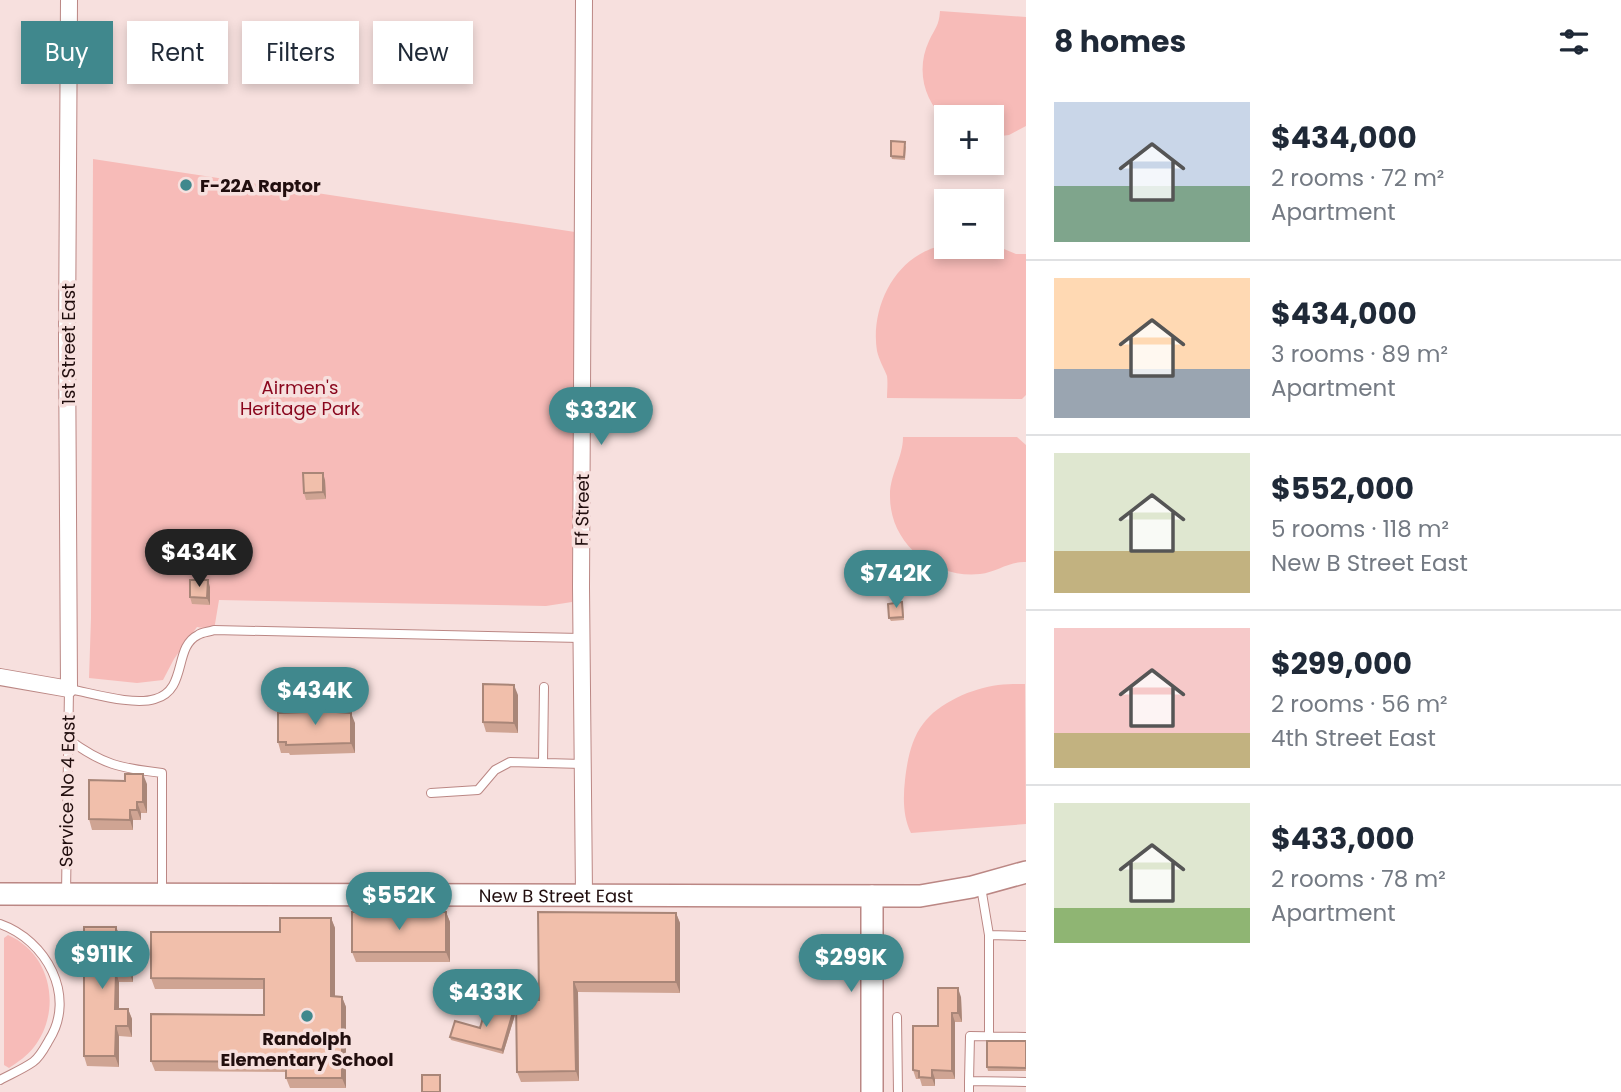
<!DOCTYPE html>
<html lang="en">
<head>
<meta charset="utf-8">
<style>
  :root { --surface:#fff; --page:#f2f2f3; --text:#1f2937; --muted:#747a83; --line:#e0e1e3; --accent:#40888d }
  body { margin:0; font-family:Poppins,sans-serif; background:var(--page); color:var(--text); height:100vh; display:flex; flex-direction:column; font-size:26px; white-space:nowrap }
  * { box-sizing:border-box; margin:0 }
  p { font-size:23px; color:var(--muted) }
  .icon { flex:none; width:38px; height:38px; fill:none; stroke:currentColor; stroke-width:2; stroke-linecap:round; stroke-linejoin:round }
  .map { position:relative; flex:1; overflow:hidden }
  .drawer { display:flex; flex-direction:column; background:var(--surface); width:595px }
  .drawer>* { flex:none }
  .top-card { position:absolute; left:21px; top:21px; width:665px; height:63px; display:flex; gap:14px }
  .buttons { position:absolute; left:934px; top:105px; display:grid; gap:14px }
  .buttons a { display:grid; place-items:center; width:70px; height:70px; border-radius:0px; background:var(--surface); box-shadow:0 4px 10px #0003; font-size:35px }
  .price { position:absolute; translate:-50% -60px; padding:0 16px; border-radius:24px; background:var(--accent); color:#fff; font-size:23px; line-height:46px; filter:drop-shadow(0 2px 4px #0008) }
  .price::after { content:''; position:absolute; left:50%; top:42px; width:21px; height:16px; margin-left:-10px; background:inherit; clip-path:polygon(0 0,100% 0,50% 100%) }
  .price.selected { background:#222; color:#fff }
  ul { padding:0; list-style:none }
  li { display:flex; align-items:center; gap:21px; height:175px; padding:0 28px }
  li+li { border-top:2px solid var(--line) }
  li span { display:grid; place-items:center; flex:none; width:196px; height:140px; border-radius:0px; color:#555 }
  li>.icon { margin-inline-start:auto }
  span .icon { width:84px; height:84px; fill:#fffc; stroke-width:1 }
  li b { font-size:30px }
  h2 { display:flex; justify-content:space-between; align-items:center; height:84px; padding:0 28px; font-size:30px }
  .pill { padding:0 24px; border-radius:0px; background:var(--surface); box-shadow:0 4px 10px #0003; font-size:24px; line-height:63px }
  .pill.selected { background:var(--accent); color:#fff }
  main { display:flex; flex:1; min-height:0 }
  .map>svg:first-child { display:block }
</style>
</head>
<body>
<main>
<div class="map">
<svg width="1026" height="1092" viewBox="0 0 1026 1092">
  <rect width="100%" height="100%" fill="#f7e0de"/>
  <path fill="#f7bbb8" d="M 940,11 L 1026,17 L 1026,126 L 1009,135 L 992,137 L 992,117 L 947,117 L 947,120 C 923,102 916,68 929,41 C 935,28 939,26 940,11 Z
    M 93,159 L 575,232 L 572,602 L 546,606 L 219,600 L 214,630 L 197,627 L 174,659 L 163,680 L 137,683 L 89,678 L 91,618 Z
    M 947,243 L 947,247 L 992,247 L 992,244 L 1016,254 L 1026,254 L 1026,395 L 1022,399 L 887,398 C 887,391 888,383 887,376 C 884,368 879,360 877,351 C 871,315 888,271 922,253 C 929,249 939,246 947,243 Z
    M 903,437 L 1017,437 L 1026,445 L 1026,562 C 1009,561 997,572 980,574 C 933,579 889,543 890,495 C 890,474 903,458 903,437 Z
    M 1025,684 L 1026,824 L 911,833 C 903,817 903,798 905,780 C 907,762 911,739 923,724 C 938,703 973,688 998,685 C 1007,684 1017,684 1025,684 Z
    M 8,935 C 52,954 62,1011 34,1047 C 27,1056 18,1062 9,1068 L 4,1065 L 4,938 Z"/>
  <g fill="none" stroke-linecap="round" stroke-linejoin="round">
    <g stroke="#bb8784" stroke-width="10">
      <path id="service" d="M 68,739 C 103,765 120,768 162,773 L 162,891
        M 543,762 L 544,687
        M 431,793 L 478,790 L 495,770 L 510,762 L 582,764
        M 981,887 L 989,935
        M 66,894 L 69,689 C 92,693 133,706 155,699 C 188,690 173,647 198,635 C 202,632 209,632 214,630 L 581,638
        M 0,924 C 46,940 77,996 49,1040 C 45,1047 40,1057 33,1062 C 23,1069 11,1074 0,1080
        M 897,1017 L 898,1092
        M 989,1036 L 989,935 L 1026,936
        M 969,1081 L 970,1036 L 1026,1037
        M 969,1092 L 969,1081 L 1026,1082"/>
    </g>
    <g stroke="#bb8784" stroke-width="18">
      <path id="minor" d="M 584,0 L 581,587 L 584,894
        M 0,677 L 69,689 L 67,339 L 69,0"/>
    </g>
    <g stroke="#bb8784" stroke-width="24">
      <g id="tertiary">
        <path id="s1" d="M 0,894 L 920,896 L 972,887 L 1026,872"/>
        <path d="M 872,896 L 872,1092"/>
      </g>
    </g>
    <use href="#service" stroke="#fff" stroke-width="8"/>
    <use href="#minor" stroke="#fff" stroke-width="16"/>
    <use href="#tertiary" stroke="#fff" stroke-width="21"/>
  </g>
  <path fill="#cfa493" d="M 906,146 L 905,160 L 892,159 L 891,156 Z
    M 325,480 L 326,499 L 306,500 L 304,493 Z
    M 210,587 L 210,605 L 192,604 L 190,597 Z
    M 903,606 L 904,620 L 891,621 L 889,618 Z
    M 518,695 L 518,733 L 486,732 L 483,722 Z
    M 325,711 L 355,723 L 355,753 L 290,755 L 289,753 L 281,753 L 278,742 Z
    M 147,784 L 147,813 L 141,813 L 141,820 L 133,820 L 133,830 L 92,830 L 89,819 Z
    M 446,912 L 450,922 L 450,962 L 356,962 L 352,952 Z
    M 676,913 L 680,923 L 680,993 L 578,992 L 579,1081 L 521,1082 L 517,1072 L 539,1000 Z
    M 331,918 L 335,928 L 335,997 L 342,997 L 346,1007 L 346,1088 L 290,1088 L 286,1078 L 286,1072 L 155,1071 L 151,1061 L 264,1015 L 264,989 L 155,989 L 151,978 L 280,932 Z
    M 116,927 L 120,937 L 120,956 L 129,956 L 133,967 L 133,982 L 119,982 L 119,1009 L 128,1009 L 132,1019 L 132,1037 L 119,1036 L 119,1067 L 87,1066 L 84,1056 Z
    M 961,997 L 962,1022 L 955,1022 L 955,1079 L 935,1079 L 935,1086 L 922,1086 L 920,1079 L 916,1079 L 913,1070 L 938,1026 Z
    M 515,1015 L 503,1054 L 451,1040 L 450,1037 L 480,1028 Z
    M 1026,1041 L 1026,1071 L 988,1071 L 987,1067 Z"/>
  <path fill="#a98678" d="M 323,473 L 325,480 L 326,499 L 323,492 Z
    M 208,580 L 210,587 L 210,605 L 207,598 Z
    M 514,685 L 518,695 L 518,733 L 514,723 Z
    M 351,713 L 355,723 L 355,753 L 351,743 Z
    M 143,774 L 147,784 L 147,813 L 143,802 Z
    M 137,802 L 141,813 L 141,820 L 137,810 Z
    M 130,810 L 133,820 L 133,830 L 130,820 Z
    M 446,912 L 450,922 L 450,962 L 446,952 Z
    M 676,913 L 680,923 L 680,993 L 676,982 Z
    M 331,918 L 335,928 L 335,1007 L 331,996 Z
    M 116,927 L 120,937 L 120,967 L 116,956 Z
    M 129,956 L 133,967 L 133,982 L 129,972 Z
    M 116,972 L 119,982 L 119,1019 L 115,1009 Z
    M 574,982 L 578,992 L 579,1081 L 576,1071 Z
    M 958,988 L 961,997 L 962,1022 L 958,1013 Z
    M 342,997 L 346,1007 L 346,1088 L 342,1078 Z
    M 128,1009 L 132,1019 L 132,1037 L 128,1026 Z
    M 513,1012 L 515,1015 L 503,1054 L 502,1050 Z
    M 952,1013 L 955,1022 L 955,1079 L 952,1071 Z
    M 116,1026 L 119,1036 L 119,1067 L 115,1056 Z
    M 932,1070 L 935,1079 L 935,1086 L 932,1078 Z"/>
  <path fill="#f1bfab" stroke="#a98678" stroke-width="2" d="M 891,141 L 905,142 L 904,157 L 891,156 Z
    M 303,473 L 323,473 L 323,492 L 304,493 Z
    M 190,580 L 208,580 L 207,598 L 190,597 Z
    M 902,602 L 903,617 L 889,618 L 888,604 Z
    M 483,684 L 514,685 L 514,723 L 483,722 Z
    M 307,704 L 322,704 L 322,711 L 351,713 L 351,743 L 286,745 L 286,742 L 278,742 L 278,713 L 307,712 Z
    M 125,774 L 143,774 L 143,802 L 137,802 L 137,810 L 130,810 L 130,820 L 89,819 L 89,780 L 125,781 Z
    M 352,912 L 446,912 L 446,952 L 352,952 Z
    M 538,912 L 676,913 L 676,982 L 574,982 L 576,1071 L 517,1072 L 516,1000 L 539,1000 Z
    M 280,918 L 331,918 L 331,996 L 342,997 L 342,1078 L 286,1078 L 286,1062 L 151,1061 L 151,1014 L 264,1015 L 264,979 L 151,978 L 151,932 L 280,932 Z
    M 84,927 L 116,927 L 116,956 L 129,956 L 129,972 L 116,972 L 115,1009 L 128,1009 L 128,1026 L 116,1026 L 115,1056 L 84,1056 Z
    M 938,988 L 958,988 L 958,1013 L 952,1013 L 952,1071 L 932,1070 L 932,1078 L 919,1077 L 919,1071 L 913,1070 L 913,1026 L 938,1026 Z
    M 487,1004 L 513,1012 L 502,1050 L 450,1037 L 455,1021 L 480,1028 Z
    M 987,1041 L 1026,1041 L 1026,1068 L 987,1067 Z
    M 422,1075 L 440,1075 L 440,1092 L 422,1092 Z"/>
  <g fill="#40888d" stroke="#f7e0de" stroke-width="2.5">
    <circle cx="186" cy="185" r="7"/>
    <circle cx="307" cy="1016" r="7"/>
  </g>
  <g text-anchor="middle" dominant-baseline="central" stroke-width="7" stroke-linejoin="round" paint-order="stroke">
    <g font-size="18" font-weight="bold" fill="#210e0e" stroke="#f7e0de" text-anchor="start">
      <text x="200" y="185">F-22A Raptor</text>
      <text x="307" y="1038" text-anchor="middle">Randolph<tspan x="307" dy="21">Elementary School</tspan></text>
    </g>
    <g font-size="18" fill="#210e0e" stroke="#f7e0de">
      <text transform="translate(68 344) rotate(-90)">1st Street East</text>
      <text transform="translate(582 510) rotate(-89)">Ff Street</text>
      <text transform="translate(67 791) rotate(-89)">Service No 4 East</text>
      <text stroke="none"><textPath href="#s1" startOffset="556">New B Street East</textPath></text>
    </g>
    <g font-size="18" fill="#89061d" stroke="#f7e0de">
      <text x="300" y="387">Airmen's<tspan x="300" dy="21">Heritage Park</tspan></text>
    </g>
  </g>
</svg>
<div class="buttons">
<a>+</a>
<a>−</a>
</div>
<b class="price" style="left:601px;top:447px">$332K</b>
<b class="price selected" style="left:199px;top:589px">$434K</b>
<b class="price" style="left:896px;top:610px">$742K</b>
<b class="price" style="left:315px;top:727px">$434K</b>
<b class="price" style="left:399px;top:932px">$552K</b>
<b class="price" style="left:102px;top:991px">$911K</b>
<b class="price" style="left:851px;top:994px">$299K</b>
<b class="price" style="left:486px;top:1029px">$433K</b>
<div class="top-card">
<a class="pill selected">Buy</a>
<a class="pill">Rent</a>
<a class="pill">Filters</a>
<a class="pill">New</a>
</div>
</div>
<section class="drawer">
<h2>8 homes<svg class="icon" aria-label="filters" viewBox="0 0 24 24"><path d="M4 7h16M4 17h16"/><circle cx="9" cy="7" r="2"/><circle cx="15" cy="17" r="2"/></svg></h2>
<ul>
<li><span style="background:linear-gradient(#c9d6e8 60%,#7fa58c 0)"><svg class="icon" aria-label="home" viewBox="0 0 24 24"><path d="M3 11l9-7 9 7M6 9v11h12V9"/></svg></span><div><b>$434,000</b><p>2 rooms · 72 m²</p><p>Apartment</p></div></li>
<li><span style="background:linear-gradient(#ffd9b3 65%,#9aa5b1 0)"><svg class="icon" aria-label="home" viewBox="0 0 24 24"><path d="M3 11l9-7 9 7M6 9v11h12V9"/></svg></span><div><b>$434,000</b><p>3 rooms · 89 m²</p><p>Apartment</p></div></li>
<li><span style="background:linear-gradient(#dfe7d0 70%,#c2b280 0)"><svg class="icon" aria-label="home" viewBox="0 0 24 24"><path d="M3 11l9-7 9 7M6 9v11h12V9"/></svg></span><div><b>$552,000</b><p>5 rooms · 118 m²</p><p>New B Street East</p></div></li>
<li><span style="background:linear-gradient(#f6c9c9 75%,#c2b280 0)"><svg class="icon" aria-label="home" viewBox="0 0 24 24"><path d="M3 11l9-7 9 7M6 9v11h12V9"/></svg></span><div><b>$299,000</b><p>2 rooms · 56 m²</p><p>4th Street East</p></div></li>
<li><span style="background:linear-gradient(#dfe7d0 75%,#8fb573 0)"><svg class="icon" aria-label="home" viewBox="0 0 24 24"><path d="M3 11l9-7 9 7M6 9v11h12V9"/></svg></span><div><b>$433,000</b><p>2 rooms · 78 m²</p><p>Apartment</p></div></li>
</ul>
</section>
</main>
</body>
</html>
